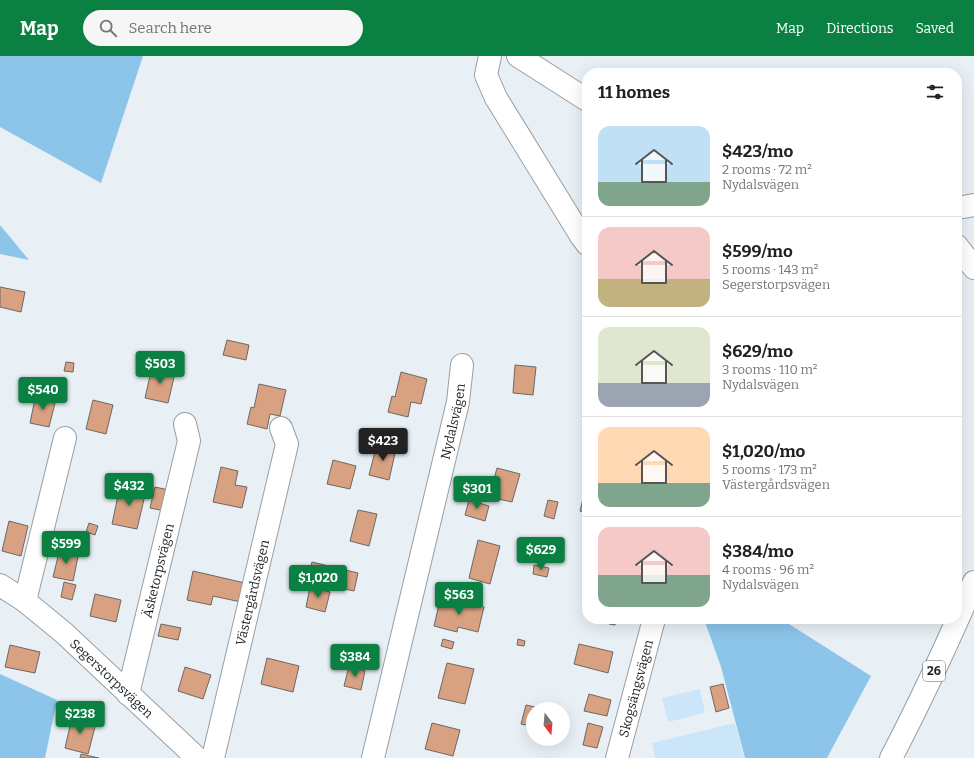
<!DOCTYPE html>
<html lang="en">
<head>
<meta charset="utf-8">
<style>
  :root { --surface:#fff; --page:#f6f6f6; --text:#202124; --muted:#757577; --line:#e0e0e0; --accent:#0b8043 }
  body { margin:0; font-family:Bitter,serif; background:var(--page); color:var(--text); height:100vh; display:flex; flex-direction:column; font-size:15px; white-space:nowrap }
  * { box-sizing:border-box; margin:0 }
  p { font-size:13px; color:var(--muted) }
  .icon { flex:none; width:22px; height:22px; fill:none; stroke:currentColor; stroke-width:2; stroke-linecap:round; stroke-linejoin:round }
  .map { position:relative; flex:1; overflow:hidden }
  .details { position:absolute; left:582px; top:12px; width:380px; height:556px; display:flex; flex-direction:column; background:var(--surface); border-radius:16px; box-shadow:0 4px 16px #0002 }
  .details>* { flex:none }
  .needle { width:26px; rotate:164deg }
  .controls { position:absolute; left:526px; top:646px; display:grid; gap:8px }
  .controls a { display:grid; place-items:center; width:44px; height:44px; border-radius:50%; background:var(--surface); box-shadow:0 4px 16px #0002; font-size:20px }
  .price { position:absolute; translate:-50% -34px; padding:0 9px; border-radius:4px; background:var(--accent); color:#fff; font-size:13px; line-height:26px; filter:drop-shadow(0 1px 2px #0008) }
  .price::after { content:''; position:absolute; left:50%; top:24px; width:12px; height:9px; margin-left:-6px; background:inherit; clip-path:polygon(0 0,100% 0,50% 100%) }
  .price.active { background:#222; color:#fff }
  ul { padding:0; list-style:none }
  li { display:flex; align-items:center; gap:12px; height:100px; padding:0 16px }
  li+li { border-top:1px solid var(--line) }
  li span { display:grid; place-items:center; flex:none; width:112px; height:80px; border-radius:12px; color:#555 }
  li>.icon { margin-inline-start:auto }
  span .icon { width:48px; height:48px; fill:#fffc; stroke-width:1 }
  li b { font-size:17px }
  h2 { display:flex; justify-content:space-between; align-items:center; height:48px; padding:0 16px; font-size:17px }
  header { display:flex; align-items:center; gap:24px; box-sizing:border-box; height:56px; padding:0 20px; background:var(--accent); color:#fff }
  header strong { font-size:19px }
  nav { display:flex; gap:22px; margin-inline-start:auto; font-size:14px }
  .search { width:280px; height:36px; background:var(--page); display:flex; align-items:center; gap:10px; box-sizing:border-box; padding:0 14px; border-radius:22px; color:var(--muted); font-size:15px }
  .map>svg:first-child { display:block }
</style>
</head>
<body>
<header>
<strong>Map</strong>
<div class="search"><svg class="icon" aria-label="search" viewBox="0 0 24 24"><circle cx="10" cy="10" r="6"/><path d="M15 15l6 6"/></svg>Search here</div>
<nav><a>Map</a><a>Directions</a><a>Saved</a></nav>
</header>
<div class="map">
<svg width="974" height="702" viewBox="0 0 974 702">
  <rect width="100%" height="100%" fill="#e9f0f5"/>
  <path fill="#cbe6f9" d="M 700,633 L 705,657 L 668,666 L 662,642 Z
    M 735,667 L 744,702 L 655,702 L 652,687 Z"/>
  <path fill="#8dc5ea" d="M 0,0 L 143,0 L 101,127 L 0,71 Z
    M 0,169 L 29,204 L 0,198 Z
    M 704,563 L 781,563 L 871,620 L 827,702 L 745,702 L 721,611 Z
    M 0,618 L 57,644 L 45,702 L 0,702 Z"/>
  <path fill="#d8a182" stroke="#6e6764" d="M 0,231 L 25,236 L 21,256 L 0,251 Z
    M 227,284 L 249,289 L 246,304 L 223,299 Z
    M 66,306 L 74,307 L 73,316 L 64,315 Z
    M 515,309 L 536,311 L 533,339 L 513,337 Z
    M 152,311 L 175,317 L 168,347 L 145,342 Z
    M 401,316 L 427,323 L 421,348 L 411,346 L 408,361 L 388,356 L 392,340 L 395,341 Z
    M 259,328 L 286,334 L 280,360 L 270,358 L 267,373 L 247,368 L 251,351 L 254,352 Z
    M 36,338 L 56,343 L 49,371 L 30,367 Z
    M 93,344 L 113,349 L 106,378 L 86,373 Z
    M 377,388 L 396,393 L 389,424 L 369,419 Z
    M 333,404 L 356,410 L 350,433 L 327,428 Z
    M 221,411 L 238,415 L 235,429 L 247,431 L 242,452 L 213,446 Z
    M 497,412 L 520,418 L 512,446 L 489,441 Z
    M 120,430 L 146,435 L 137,473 L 112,468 Z
    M 155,431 L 169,434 L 165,455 L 150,452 Z
    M 585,435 L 587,436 L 587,457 L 580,455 Z
    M 469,444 L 489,450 L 485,465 L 465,459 Z
    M 548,444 L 558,446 L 554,463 L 544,460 Z
    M 358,454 L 377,458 L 369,490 L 350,485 Z
    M 9,465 L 28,470 L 21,500 L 2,495 Z
    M 89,467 L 98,470 L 95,479 L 86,476 Z
    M 478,484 L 500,490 L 490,528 L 469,522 Z
    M 60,492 L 79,496 L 73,525 L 53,521 Z
    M 312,506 L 358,517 L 354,535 L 307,525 Z
    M 534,509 L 549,512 L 547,521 L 533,518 Z
    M 193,515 L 245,527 L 241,546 L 213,540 L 211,549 L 187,544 Z
    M 64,526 L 76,529 L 72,544 L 61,541 Z
    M 310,531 L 330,536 L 325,556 L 306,551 Z
    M 95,538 L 121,544 L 116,566 L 90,560 Z
    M 440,544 L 461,549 L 463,545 L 484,551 L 478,576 L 458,571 L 457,576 L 434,570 Z
    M 610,563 L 617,563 L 615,569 L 609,568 Z
    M 161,568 L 181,572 L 178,584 L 158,580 Z
    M 443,583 L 454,586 L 452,593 L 441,590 Z
    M 518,583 L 525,585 L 524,590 L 517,589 Z
    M 579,588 L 613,596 L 608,617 L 574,608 Z
    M 10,589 L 40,596 L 35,617 L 5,611 Z
    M 267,602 L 299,610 L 293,636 L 261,628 Z
    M 447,607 L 474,613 L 465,648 L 438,642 Z
    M 349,610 L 365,615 L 361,634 L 344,630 Z
    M 185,611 L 211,619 L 203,643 L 178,635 Z
    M 723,628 L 729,652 L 716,656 L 710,631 Z
    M 589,638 L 611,644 L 607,660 L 584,655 Z
    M 526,649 L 535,651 L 535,653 L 533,653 L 531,670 L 521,668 Z
    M 72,661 L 96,667 L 88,698 L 65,692 Z
    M 432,667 L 460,674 L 453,700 L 425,693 Z
    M 588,667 L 603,671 L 597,692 L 583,689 Z
    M 81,698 L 99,702 L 80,702 Z"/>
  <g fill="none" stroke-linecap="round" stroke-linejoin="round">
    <g stroke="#989ea3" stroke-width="24">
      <g id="minor">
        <path d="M 490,0 L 486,19 L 496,42 L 581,180 L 587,188"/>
        <path d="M 518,0 L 587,44"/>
        <path d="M 957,152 L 974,149"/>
        <path d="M 957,190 L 974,212"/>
        <path id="s1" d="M 0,529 L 25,545 L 64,577 L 197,702"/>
        <path d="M 25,545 L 65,382"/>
        <path id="s2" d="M 128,638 L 189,385 L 185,368"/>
        <path id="s3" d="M 213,702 L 287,388 L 281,372"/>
        <path id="s4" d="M 373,702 L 458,346 L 462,309"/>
        <path id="s5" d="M 617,702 L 654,563"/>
      </g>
    </g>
    <g stroke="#989ea3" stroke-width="24">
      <path id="highway" d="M 891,702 C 921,645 948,586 974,526"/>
    </g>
    <use href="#minor" stroke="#fff" stroke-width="22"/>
    <use href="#highway" stroke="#fff" stroke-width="22"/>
  </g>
  <g text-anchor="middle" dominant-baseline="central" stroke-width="3.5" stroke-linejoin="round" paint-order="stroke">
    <rect fill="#fff" stroke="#5f6162" stroke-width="1" x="923" y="605" width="22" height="20" rx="3"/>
    <g font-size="12" font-weight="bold" fill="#1a1d1e">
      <text x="934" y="615">26</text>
    </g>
    <g font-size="13" fill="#1a1d1e" stroke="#fff">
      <text stroke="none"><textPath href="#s4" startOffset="346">Nydalsvägen</textPath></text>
      <text stroke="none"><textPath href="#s2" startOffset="127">Äsketorpsvägen</textPath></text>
      <text stroke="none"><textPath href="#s3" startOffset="170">Västergårdsvägen</textPath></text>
      <text stroke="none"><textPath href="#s1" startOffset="146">Segerstorpsvägen</textPath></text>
      <text stroke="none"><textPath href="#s5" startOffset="72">Skogsängsvägen</textPath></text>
    </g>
  </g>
</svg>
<div class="controls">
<a><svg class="needle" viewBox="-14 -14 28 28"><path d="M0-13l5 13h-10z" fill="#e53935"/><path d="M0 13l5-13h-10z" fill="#757577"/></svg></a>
</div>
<b class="price" style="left:160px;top:329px">$503</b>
<b class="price" style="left:43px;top:355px">$540</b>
<b class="price active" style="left:383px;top:406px">$423</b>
<b class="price" style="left:129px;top:451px">$432</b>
<b class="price" style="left:477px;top:454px">$301</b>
<b class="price" style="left:66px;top:509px">$599</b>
<b class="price" style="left:541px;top:515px">$629</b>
<b class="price" style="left:318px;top:543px">$1,020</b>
<b class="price" style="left:459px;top:560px">$563</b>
<b class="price" style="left:355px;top:622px">$384</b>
<b class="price" style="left:80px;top:679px">$238</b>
<section class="details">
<h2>11 homes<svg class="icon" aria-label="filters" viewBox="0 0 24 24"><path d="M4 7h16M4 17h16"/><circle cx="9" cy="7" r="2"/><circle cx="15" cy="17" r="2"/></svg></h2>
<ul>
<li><span style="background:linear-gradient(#bfe0f5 70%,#7fa58c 0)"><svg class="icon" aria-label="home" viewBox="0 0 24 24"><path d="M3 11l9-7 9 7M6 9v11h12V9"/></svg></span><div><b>$423/mo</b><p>2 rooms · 72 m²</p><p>Nydalsvägen</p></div></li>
<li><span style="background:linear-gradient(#f6c9c9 65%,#c2b280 0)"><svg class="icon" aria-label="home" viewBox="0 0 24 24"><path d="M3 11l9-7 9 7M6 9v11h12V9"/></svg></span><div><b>$599/mo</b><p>5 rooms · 143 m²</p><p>Segerstorpsvägen</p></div></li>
<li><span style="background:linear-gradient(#dfe7d0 70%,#9aa5b1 0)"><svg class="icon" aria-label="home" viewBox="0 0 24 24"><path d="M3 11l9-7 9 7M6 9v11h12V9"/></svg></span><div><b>$629/mo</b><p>3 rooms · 110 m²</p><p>Nydalsvägen</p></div></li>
<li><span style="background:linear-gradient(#ffd9b3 70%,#7fa58c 0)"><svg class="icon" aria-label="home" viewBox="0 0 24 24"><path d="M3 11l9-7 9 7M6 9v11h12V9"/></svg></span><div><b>$1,020/mo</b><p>5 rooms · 173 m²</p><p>Västergårdsvägen</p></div></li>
<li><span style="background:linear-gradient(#f6c9c9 60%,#7fa58c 0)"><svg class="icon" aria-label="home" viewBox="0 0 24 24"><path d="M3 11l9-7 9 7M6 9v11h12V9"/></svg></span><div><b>$384/mo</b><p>4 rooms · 96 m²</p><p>Nydalsvägen</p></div></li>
</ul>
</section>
</div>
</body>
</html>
